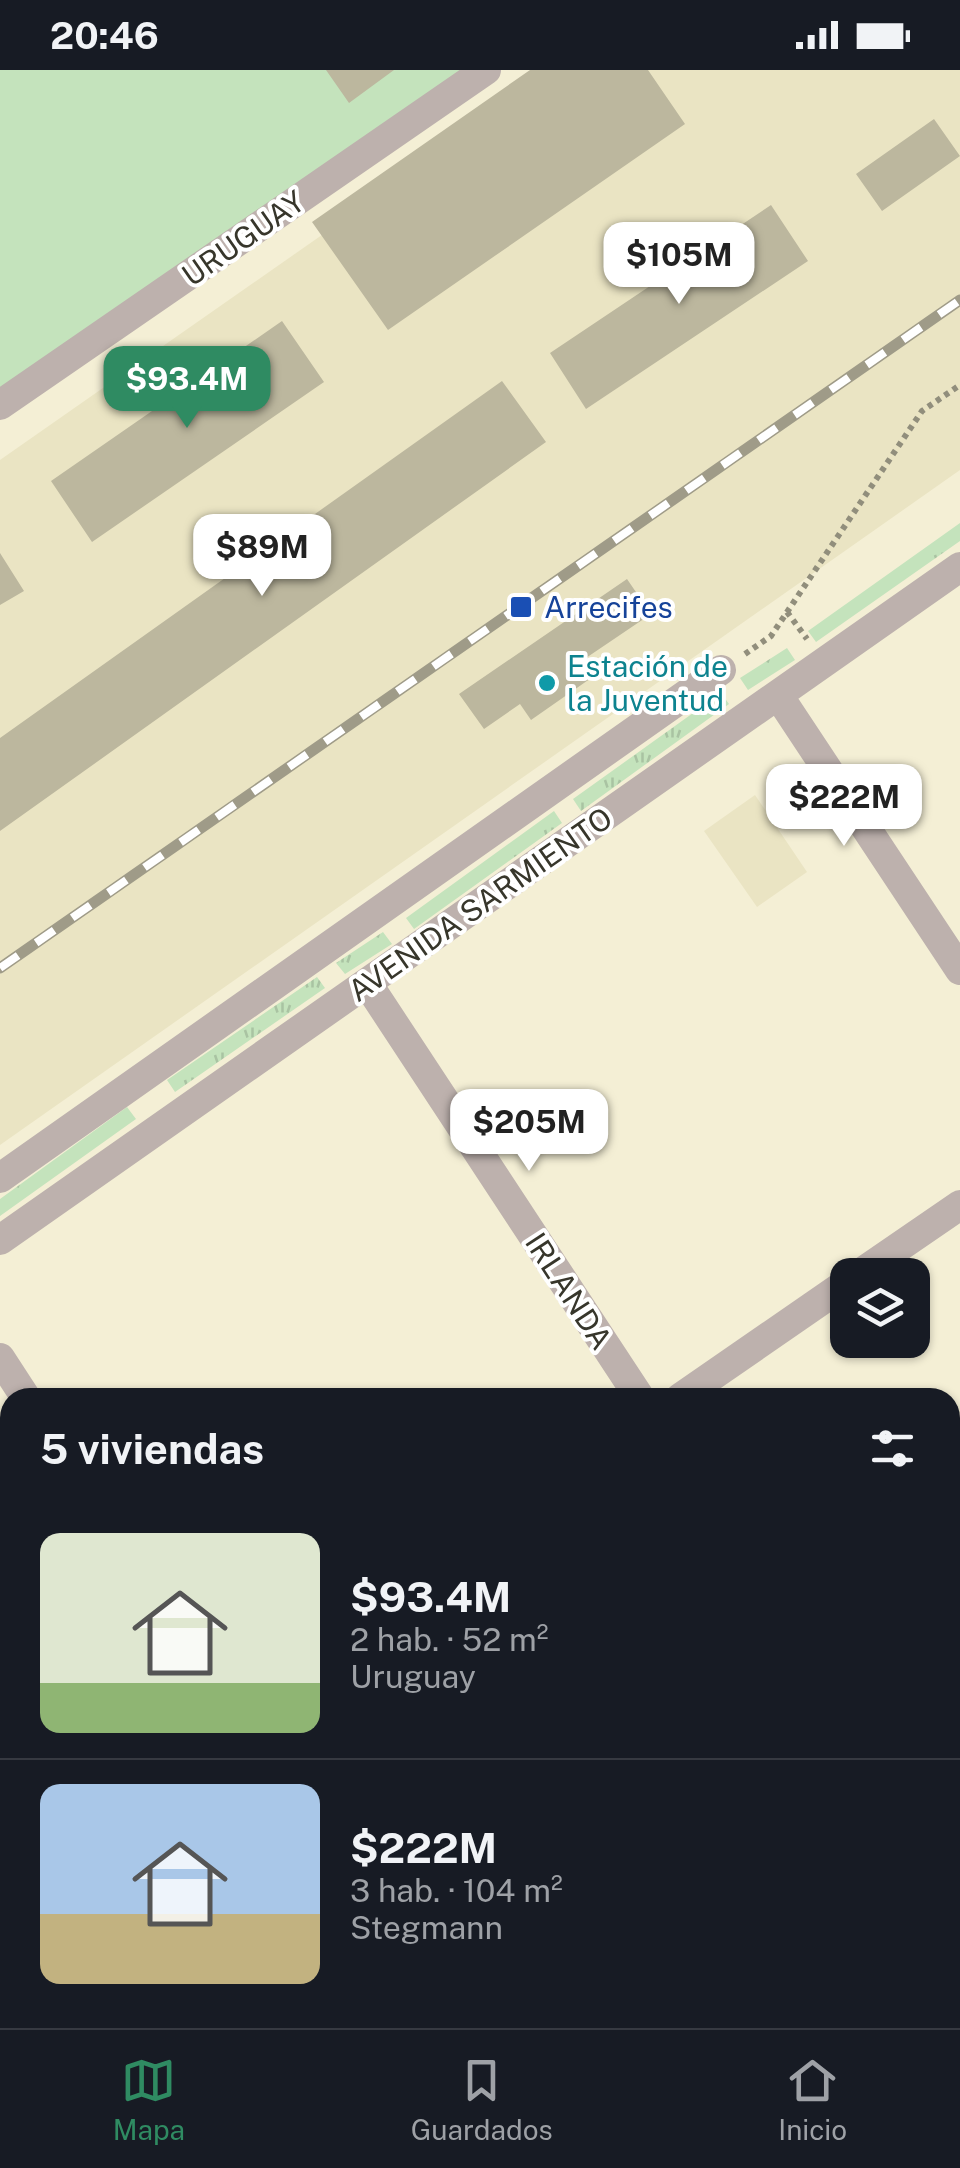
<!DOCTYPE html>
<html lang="es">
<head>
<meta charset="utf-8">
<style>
  :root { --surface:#171b24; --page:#242831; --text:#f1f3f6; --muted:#9ea1a6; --line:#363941; --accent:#2f8b62 }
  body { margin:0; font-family:"Public Sans",sans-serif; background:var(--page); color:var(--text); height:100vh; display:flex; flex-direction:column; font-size:38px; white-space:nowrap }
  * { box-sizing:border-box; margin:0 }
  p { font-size:32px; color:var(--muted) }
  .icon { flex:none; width:55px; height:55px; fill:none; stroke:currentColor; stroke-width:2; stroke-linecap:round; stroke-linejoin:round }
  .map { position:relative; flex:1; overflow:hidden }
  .drawer { position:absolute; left:0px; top:1318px; width:960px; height:642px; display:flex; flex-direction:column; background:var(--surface); border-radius:30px 30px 0 0; box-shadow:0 2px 8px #0004 }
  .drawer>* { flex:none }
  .buttons { position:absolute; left:830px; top:1188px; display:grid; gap:20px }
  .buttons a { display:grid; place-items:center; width:100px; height:100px; border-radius:20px; background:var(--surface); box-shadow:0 2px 8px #0004; font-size:50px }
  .price { position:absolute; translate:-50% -85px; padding:0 22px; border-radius:20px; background:#fff; color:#222; font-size:32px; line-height:65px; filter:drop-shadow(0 2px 5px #0008) }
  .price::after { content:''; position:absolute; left:50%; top:60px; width:30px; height:22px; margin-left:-15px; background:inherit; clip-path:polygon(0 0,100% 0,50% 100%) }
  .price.selected { background:var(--accent); color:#fff }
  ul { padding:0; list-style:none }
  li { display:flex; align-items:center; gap:30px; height:250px; padding:0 40px }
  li+li { border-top:2px solid var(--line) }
  li span { display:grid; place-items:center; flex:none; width:280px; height:200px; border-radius:20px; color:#555 }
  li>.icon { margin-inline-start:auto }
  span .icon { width:120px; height:120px; fill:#fffc; stroke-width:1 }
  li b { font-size:42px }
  h2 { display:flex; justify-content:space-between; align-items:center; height:120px; padding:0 40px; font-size:42px }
  .status { display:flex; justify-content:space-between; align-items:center; height:70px; padding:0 50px; background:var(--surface); direction:ltr }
  .status svg { height:28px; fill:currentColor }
  .dock { display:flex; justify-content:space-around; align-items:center; height:140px; border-top:2px solid var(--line); background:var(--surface); font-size:28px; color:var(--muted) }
  .dock a { display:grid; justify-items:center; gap:5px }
  .dock .selected { color:var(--accent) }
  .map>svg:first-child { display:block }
</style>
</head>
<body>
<div class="status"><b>20:46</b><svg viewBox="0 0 49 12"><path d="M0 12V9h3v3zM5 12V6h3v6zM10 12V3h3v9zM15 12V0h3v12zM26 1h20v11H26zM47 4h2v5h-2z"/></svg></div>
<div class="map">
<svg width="960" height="1958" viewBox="0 0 960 1958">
  <defs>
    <pattern id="grass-tufts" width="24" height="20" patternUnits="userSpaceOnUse" patternTransform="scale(2.5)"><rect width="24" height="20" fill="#c4e3bc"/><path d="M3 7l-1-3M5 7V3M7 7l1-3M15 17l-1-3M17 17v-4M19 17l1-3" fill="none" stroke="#a9c3a2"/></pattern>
  </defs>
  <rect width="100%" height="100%" fill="#f4efd5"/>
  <path fill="#eae4c3" d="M 558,0 L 960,0 L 960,400 L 0,1075 L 0,390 Z
    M 755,725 L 807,802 L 757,837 L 704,761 Z"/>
  <path fill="url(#grass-tufts)" d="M 960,453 L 960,471 L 816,572 L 808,561 Z
    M 787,578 L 795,590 L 748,620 L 740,608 Z
    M 721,623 L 729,634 L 581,741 L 573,729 Z
    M 554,741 L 562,753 L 414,859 L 406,848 Z
    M 383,862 L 392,874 L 345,904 L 336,893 Z
    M 317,907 L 325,918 L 175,1022 L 167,1010 Z
    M 127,1037 L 136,1049 L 0,1146 L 0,1129 Z"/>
  <path fill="#c4e3bc" d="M 0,0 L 467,0 L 0,319 Z"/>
  <path fill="#bcb79e" d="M 326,0 L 394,0 L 349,33 Z
    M 530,0 L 648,0 L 685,54 L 388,260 L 312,152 Z
    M 934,49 L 960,86 L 882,141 L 856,104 Z
    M 771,135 L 808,191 L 586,339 L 550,283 Z
    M 282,251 L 324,312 L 92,472 L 51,411 Z
    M 502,311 L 546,372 L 0,761 L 0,668 Z
    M 0,483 L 24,521 L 0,535 Z
    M 627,509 L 651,544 L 583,590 L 594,606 L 531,650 L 520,634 L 484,659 L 459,624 Z"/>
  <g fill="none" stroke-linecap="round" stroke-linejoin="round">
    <path stroke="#918e7c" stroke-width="6" stroke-dasharray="5 5" stroke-linecap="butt" d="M 787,542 L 807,569
      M 745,584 L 771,566 L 922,341 L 960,315"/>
    <path stroke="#bdb1ad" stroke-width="30" d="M 0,335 L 486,0
      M 778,625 L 960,900
      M 367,913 L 640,1328
      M 0,1108 L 721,600
      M 0,1170 L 960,497
      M 858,1205 L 960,1135
      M 0,1288 L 26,1328
      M 680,1328 L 848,1212
      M 0,1369 L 10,1385
      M 950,1795 L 960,1807
      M 0,1816 L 10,1809
      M 380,1950 L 386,1958
      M 440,1950 L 445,1958"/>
    <path stroke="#937d77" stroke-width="30" d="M 950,1758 L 960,1751
      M 950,1839 L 960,1832
      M 668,1958 L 679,1950
      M 778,1958 L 790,1950"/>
    <g stroke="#9f9b88" stroke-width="11">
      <path id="rail" d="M 0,898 L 960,230"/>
    </g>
    <use href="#rail" stroke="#fff" stroke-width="8" stroke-dasharray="22" stroke-linecap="butt"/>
  </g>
  <rect fill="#1a4fb4" stroke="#fff" stroke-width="4" x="509" y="525" width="24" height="24" rx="5"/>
  <circle fill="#0f9aa8" stroke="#fff" stroke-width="4" cx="547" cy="613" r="10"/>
  <g text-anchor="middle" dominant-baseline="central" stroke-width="8" stroke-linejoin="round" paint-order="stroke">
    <g font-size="30" fill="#37362b" stroke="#fff">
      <text transform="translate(243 168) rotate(-35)">URUGUAY</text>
      <text transform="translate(480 834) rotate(-35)">AVENIDA SARMIENTO</text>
      <text transform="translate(569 1221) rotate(57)">IRLANDA</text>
    </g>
    <g font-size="30" fill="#164399" stroke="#fff" text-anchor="start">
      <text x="544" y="537">Arrecifes</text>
    </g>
    <g font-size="30" fill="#0d838f" stroke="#fff" text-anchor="start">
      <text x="567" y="596">Estación de<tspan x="567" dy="34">la Juventud</tspan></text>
    </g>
  </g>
</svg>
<div class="buttons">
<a><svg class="icon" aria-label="layers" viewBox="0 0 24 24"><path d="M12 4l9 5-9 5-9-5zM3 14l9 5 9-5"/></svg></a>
</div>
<b class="price" style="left:679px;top:237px">$105M</b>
<b class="price selected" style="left:187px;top:361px">$93.4M</b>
<b class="price" style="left:262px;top:529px">$89M</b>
<b class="price" style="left:844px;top:779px">$222M</b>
<b class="price" style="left:529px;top:1104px">$205M</b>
<section class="drawer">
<h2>5 viviendas<svg class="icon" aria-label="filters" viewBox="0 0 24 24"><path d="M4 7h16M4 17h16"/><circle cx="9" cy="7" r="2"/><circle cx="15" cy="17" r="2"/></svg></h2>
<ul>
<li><span style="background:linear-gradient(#dfe7d0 75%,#8fb573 0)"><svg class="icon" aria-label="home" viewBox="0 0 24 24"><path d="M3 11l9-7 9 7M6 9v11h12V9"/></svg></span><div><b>$93.4M</b><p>2 hab. · 52 m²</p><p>Uruguay</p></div></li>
<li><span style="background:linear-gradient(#a9c7e8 65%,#c2b280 0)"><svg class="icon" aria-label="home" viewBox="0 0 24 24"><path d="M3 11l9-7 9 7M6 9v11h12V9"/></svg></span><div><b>$222M</b><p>3 hab. · 104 m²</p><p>Stegmann</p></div></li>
</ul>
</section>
</div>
<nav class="dock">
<a class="selected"><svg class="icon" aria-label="map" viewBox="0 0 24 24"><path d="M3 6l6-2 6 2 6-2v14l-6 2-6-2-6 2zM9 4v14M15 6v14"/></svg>Mapa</a>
<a><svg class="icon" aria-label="saved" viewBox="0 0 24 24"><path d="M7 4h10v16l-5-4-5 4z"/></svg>Guardados</a>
<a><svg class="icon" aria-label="home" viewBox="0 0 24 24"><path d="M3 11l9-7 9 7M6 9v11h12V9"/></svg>Inicio</a>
</nav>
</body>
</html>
